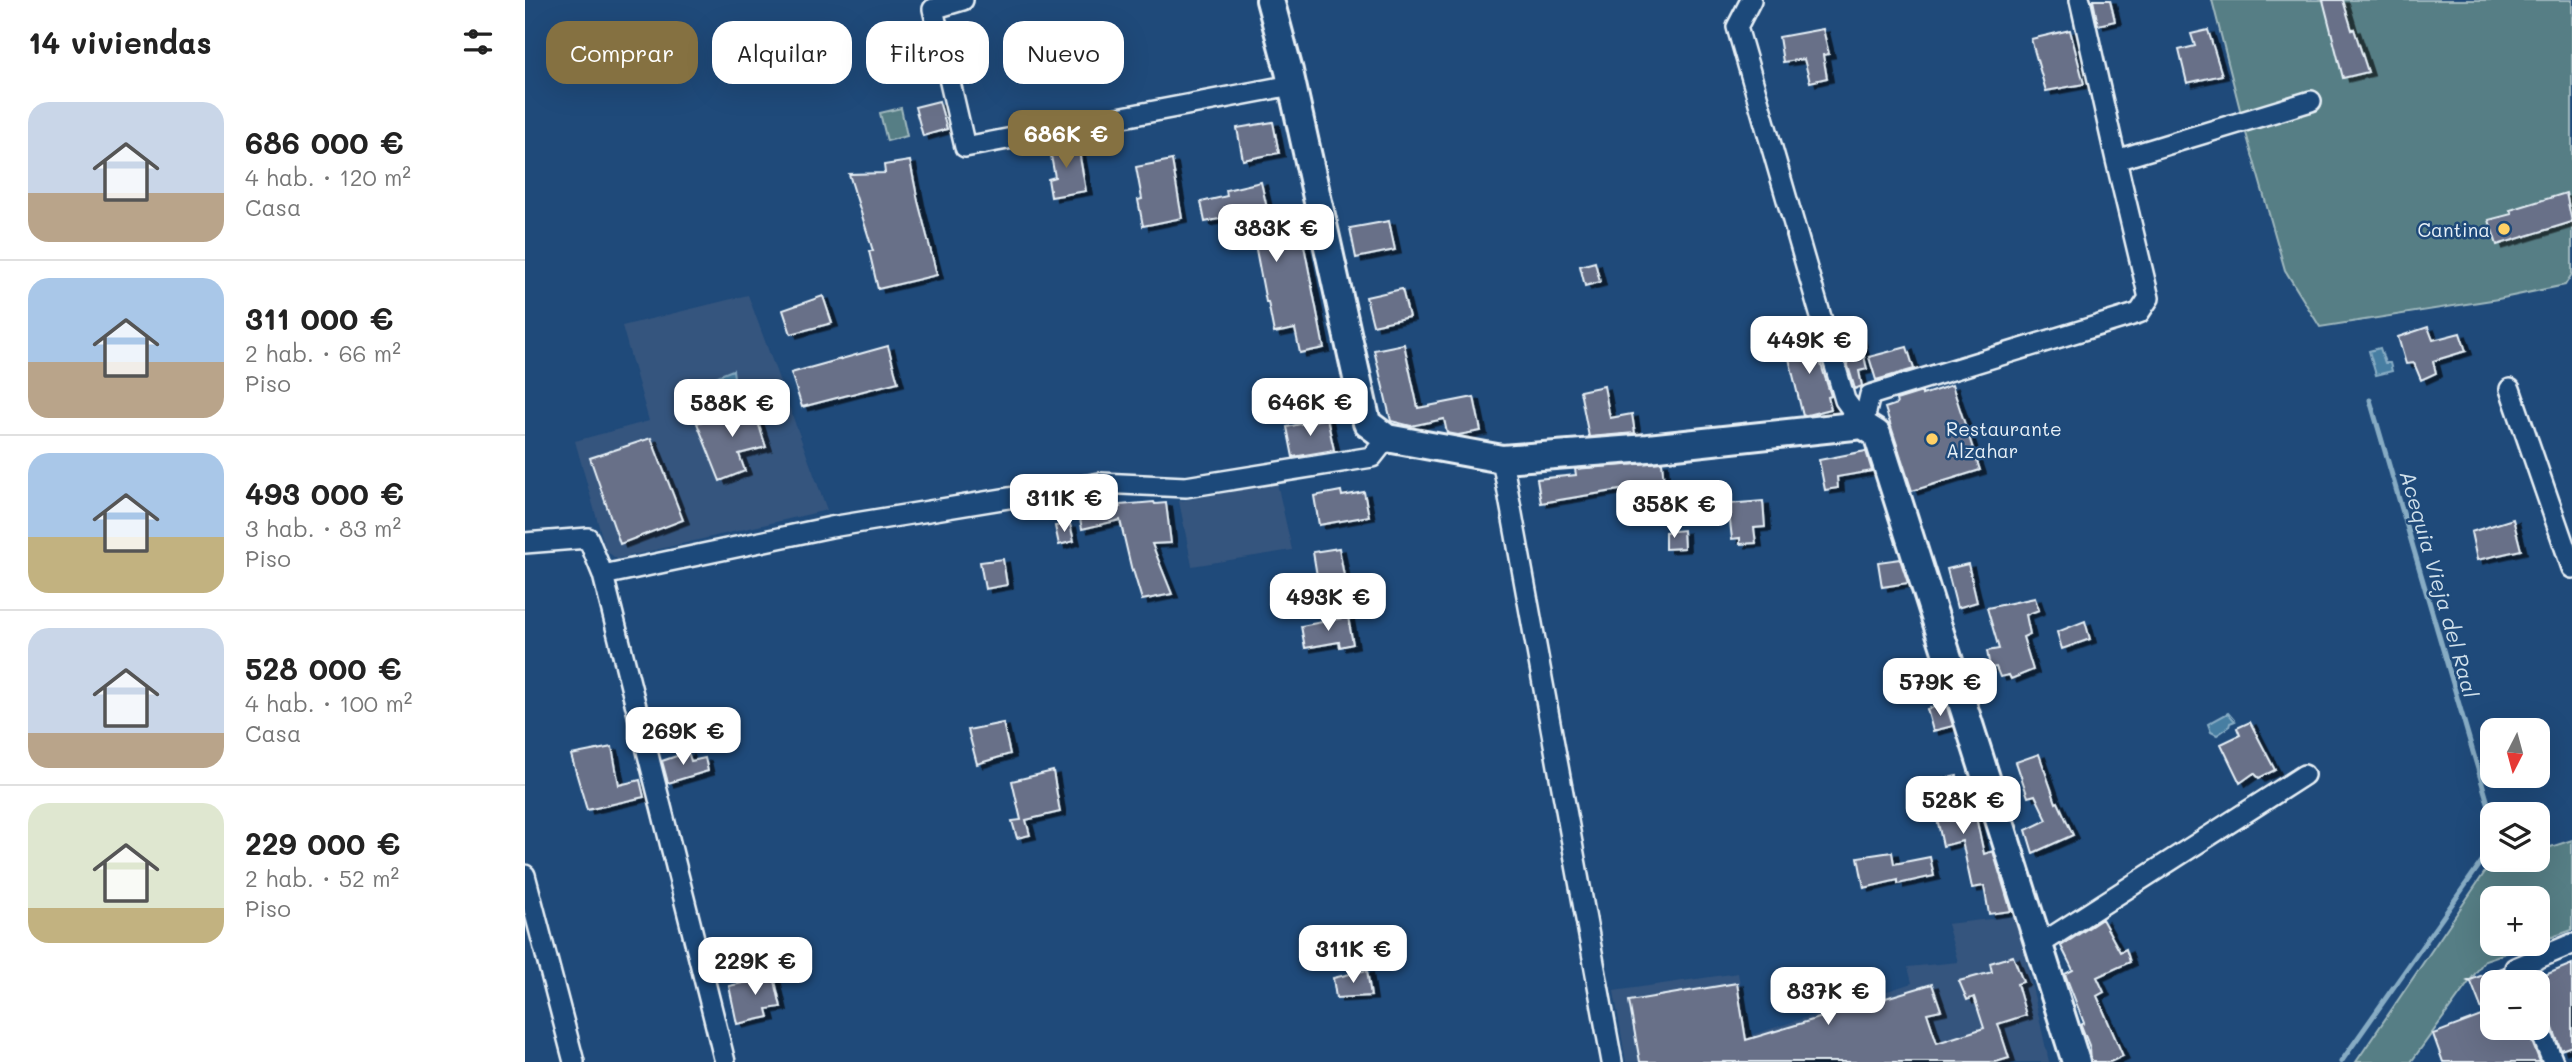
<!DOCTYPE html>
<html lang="es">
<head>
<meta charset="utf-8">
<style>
  :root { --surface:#fff; --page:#f2f2f2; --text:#222; --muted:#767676; --line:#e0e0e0; --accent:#857141 }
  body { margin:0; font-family:Mali,sans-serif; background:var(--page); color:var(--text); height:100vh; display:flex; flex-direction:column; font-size:26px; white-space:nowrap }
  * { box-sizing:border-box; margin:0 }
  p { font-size:23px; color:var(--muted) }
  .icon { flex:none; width:38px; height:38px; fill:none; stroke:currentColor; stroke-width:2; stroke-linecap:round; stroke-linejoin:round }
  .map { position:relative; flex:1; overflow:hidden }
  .side { display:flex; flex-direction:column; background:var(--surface); width:525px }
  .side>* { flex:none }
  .banner { position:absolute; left:21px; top:21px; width:665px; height:63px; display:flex; gap:14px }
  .needle { width:46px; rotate:186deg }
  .fabs { position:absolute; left:1955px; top:718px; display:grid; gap:14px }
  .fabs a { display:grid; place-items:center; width:70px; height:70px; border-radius:14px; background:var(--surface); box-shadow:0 7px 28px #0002; font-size:35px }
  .price { position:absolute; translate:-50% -60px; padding:0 16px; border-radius:14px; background:#fff; color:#222; font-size:23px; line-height:46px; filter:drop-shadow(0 2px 4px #0008) }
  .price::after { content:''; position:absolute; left:50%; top:42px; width:21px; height:16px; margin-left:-10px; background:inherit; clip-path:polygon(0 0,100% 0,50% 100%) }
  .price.on { background:var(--accent); color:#fff }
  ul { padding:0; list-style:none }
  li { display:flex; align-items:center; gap:21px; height:175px; padding:0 28px }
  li+li { border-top:2px solid var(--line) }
  li span { display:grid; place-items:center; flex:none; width:196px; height:140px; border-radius:21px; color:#555 }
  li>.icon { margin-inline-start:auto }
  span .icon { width:84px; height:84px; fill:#fffc; stroke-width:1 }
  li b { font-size:30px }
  h2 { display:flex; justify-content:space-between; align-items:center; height:84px; padding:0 28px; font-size:30px }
  .chip { padding:0 24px; border-radius:21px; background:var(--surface); box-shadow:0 7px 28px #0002; font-size:24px; line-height:63px }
  .chip.on { background:var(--accent); color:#fff }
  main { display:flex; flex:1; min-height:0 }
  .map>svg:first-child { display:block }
</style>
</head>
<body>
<main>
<section class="side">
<h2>14 viviendas<svg class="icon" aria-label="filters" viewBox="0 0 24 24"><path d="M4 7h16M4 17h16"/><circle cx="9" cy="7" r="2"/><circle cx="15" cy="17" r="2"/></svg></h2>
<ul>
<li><span style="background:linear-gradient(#c9d6e8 65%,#b9a48a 0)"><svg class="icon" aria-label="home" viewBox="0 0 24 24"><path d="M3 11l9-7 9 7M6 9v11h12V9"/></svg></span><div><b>686 000 €</b><p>4 hab. · 120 m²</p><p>Casa</p></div></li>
<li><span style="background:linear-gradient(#a9c7e8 60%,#b9a48a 0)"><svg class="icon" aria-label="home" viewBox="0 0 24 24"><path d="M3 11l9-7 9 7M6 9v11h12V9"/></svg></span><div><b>311 000 €</b><p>2 hab. · 66 m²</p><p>Piso</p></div></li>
<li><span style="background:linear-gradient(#a9c7e8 60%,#c2b280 0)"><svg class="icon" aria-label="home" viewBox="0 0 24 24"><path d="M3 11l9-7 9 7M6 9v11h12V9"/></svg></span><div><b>493 000 €</b><p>3 hab. · 83 m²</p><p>Piso</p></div></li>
<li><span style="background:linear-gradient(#c9d6e8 75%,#b9a48a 0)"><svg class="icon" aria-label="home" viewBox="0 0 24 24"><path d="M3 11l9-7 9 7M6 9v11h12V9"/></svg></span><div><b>528 000 €</b><p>4 hab. · 100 m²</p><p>Casa</p></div></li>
<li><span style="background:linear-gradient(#dfe7d0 75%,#c2b280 0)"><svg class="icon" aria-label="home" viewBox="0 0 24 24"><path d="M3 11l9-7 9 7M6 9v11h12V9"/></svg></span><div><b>229 000 €</b><p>2 hab. · 52 m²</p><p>Piso</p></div></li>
</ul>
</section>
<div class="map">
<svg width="2047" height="1062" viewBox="0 0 2047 1062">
  <defs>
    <filter id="shadow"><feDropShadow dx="6" dy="3.5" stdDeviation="0" flood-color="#0009"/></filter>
  </defs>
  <rect width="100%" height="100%" fill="#1f4a7a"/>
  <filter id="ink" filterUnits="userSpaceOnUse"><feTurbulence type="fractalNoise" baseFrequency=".0143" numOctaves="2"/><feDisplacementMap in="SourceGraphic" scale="14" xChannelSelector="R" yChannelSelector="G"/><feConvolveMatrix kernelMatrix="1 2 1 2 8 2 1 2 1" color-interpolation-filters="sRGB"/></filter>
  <g filter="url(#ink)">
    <path fill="#35557e" d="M 223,295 L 302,510 L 92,559 L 81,551 L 50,441 L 124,421 L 97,326 Z
      M 752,483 L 767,550 L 667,566 L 654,501 Z
      M 1491,916 L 1524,1062 L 1101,1062 L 1089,991 L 1213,973 L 1224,1036 L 1387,983 L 1383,967 L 1433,962 L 1422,924 Z"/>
    <path fill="#567e85" stroke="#9fb8be" stroke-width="2" d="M 1687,0 L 2047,0 L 2047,274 L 2040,285 L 1973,299 L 1795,327 L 1760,270 L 1721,133 Z
      M 376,108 L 382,136 L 362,141 L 355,113 Z
      M 2047,840 L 2047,930 L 2013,942 L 2012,898 L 1967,898 L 1967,943 L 2010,943 L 1960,960 L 1886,1062 L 1831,1062 L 1964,866 L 1985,859 L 2012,859 L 2013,851 Z"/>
    <path fill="#467ea2" stroke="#87acc4" stroke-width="2" d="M 1855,348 L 1860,363 L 1865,363 L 1867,371 L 1851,375 L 1844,351 Z
      M 208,370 L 210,384 L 181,394 L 175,383 Z
      M 1703,713 L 1710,721 L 1705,723 L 1704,727 L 1692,735 L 1686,732 L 1683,724 Z"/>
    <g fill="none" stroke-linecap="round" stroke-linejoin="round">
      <path stroke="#87acc4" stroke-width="5" d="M 1845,400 L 1967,817
        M 1816,1062 L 1967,847"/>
    </g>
    <path fill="#677088" stroke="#e8f1f8" stroke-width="2" filter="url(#shadow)" d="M 1568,0 L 1585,0 L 1590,21 L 1573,25 Z
      M 1798,0 L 1818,0 L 1827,30 L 1829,29 L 1843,72 L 1818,78 Z
      M 1298,29 L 1304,54 L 1298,55 L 1302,78 L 1285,82 L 1279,59 L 1258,62 L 1254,37 Z
      M 1545,30 L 1559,84 L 1521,91 L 1506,39 Z
      M 1683,30 L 1697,75 L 1662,83 L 1654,50 L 1670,46 L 1666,34 Z
      M 414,101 L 422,129 L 398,136 L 390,107 Z
      M 748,122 L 754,153 L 718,160 L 712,128 Z
      M 552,140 L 561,191 L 526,197 L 523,179 L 530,177 L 524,145 Z
      M 647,160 L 657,218 L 618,226 L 613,200 L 617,199 L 611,167 Z
      M 385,161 L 393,201 L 412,275 L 353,289 L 344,251 L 348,251 L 324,174 L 360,173 L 359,165 Z
      M 736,182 L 747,230 L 775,225 L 799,348 L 775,353 L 770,329 L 749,333 L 743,302 L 741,302 L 725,218 L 709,221 L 708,216 L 680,222 L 676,202 L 702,196 L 701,190 Z
      M 2041,193 L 2047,222 L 1972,245 L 1964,220 L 1987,214 L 1985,210 Z
      M 864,221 L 870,250 L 831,258 L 825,228 Z
      M 1070,262 L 1075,282 L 1060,286 L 1055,266 Z
      M 877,289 L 884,317 L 848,325 L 841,297 Z
      M 298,296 L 307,323 L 266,334 L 258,310 Z
      M 1903,327 L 1908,340 L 1935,333 L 1941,351 L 1908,361 L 1911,373 L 1896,380 L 1889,363 L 1881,364 L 1873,337 Z
      M 1333,331 L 1342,369 L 1334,371 L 1337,386 L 1330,389 L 1314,336 Z
      M 1287,336 L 1306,396 L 1303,397 L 1306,409 L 1278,416 L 1260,342 Z
      M 879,344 L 893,408 L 949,397 L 956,431 L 933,435 L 922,433 L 919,419 L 886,426 L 866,421 L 849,350 Z
      M 363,346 L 373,382 L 277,407 L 266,373 Z
      M 1382,347 L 1389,369 L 1351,380 L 1344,357 Z
      M 1427,385 L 1455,470 L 1387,491 L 1360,408 L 1372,404 L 1371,400 L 1397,392 L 1397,395 Z
      M 1079,386 L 1085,418 L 1107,414 L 1110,433 L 1064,437 L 1055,391 Z
      M 227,404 L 241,447 L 214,454 L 220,471 L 195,481 L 172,423 Z
      M 802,418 L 809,450 L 768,457 L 762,427 Z
      M 126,438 L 158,520 L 95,544 L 65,458 Z
      M 1341,451 L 1347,471 L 1312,477 L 1313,488 L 1300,490 L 1294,460 Z
      M 1137,462 L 1141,507 L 1116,509 L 1113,487 L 1016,503 L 1012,479 L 1051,475 L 1050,469 Z
      M 816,491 L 817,496 L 839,492 L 844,516 L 794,525 L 789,496 Z
      M 1238,501 L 1240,527 L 1229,528 L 1231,543 L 1215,544 L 1215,538 L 1207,539 L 1203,504 Z
      M 629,502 L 630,504 L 641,503 L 646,543 L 627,544 L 647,594 L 617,600 L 608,570 L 607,571 L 595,520 L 557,529 L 554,513 L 595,507 L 594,505 Z
      M 1988,519 L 1996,550 L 1952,560 L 1946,532 Z
      M 545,524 L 549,541 L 534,545 L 530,526 Z
      M 1158,530 L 1159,548 L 1140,549 L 1140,532 Z
      M 814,548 L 821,587 L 803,590 L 800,575 L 792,576 L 788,552 Z
      M 478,559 L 482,585 L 460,589 L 455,562 Z
      M 1375,559 L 1383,583 L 1357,587 L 1353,562 Z
      M 1443,564 L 1452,602 L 1432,608 L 1422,569 Z
      M 1510,598 L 1514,610 L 1501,615 L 1505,634 L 1498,637 L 1508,670 L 1486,679 L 1484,675 L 1475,677 L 1471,667 L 1465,668 L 1462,651 L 1474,649 L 1462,608 Z
      M 823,617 L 828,644 L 815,647 L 814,642 L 780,648 L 776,626 Z
      M 1560,621 L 1565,639 L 1537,649 L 1532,632 Z
      M 1421,704 L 1428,726 L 1408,731 L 1402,709 Z
      M 1725,722 L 1750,770 L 1734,778 L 1729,773 L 1715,783 L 1696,744 L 1715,735 L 1712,728 Z
      M 478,723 L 485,754 L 452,764 L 443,730 Z
      M 87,747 L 94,785 L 115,780 L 119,797 L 62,810 L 46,755 Z
      M 163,752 L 166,761 L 180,758 L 183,771 L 143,783 L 137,761 Z
      M 1514,754 L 1531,803 L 1533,802 L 1548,835 L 1508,853 L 1501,830 L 1522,820 L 1510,795 L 1503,797 L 1491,762 Z
      M 528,771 L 535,812 L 501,820 L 505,835 L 492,838 L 487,821 L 496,820 L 487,781 Z
      M 1432,776 L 1441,810 L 1449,808 L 1459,854 L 1468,851 L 1486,911 L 1464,914 L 1459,886 L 1447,888 L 1437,841 L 1418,846 L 1410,809 L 1392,813 L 1386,786 Z
      M 1367,852 L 1369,864 L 1405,857 L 1409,876 L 1373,884 L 1373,880 L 1339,888 L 1333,857 Z
      M 1577,919 L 1595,952 L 1601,949 L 1605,962 L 1572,977 L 1579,992 L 1572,996 L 1598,1056 L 1585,1062 L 1566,1062 L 1565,1048 L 1556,1025 L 1559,1023 L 1540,974 L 1548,970 L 1536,946 Z
      M 1488,956 L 1498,982 L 1492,984 L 1501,1015 L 1473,1024 L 1484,1058 L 1471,1062 L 1115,1062 L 1104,1001 L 1212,983 L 1221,1040 L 1407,984 L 1416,1010 L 1402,1013 L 1412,1043 L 1459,1028 L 1449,997 L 1442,1000 L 1434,981 L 1467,972 L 1465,963 Z
      M 2047,964 L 2047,1046 L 2036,1050 L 2010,979 Z
      M 1978,967 L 1983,982 L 1967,982 L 1967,1027 L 2001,1027 L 2015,1062 L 1918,1062 L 1908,1034 L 1959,1015 L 1946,982 L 1943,981 Z
      M 247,968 L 256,1007 L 242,1009 L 244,1017 L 212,1024 L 204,986 L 232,980 L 231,970 Z
      M 842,970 L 846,996 L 811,998 L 808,978 Z"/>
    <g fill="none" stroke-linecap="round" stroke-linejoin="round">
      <g stroke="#e8f1f8" stroke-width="24">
        <path id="minor" d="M 438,0 L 408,9 L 440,147 L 767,85
          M 1226,0 L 1212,27 L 1320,400 L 1338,425 L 1345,395 L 1614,313 L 1624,298 L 1591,160 L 1786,101
          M 1555,0 L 1591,160
          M 1985,389 L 2047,568
          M 977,459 L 1087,1062
          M 0,543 L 63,538 L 78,575 L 306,527 L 575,483 L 661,487 L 847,457 L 862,438
          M 78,575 L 200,1062
          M 0,875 L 49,1062
          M 1514,945 L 1779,775
          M 1996,982 L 1990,968 L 2047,944
          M 2012,1022 L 2028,1062"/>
      </g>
      <g stroke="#e8f1f8" stroke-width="32">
        <path id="secondary" d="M 745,0 L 764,71 L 842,423 L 862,438 L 977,459 L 1123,448 L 1338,425 L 1352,434 L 1551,1062"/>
      </g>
      <use href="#minor" stroke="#1f4a7a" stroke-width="19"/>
      <use href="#secondary" stroke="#1f4a7a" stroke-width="26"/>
    </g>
  </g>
  <g fill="#ffd166" stroke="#1f4a7a" stroke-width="2.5">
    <circle cx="1979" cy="229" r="7"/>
    <circle cx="1407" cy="439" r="7"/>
  </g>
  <g text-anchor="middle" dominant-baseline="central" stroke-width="5" stroke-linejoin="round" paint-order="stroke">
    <g font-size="19" fill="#e8f1f8" stroke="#1f4a7a" text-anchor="end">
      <text x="1965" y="229">Cantina</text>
      <text x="1421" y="428" text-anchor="start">Restaurante<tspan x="1421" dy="22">Alzahar</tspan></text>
    </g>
    <g font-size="21" font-style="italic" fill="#d0e0eb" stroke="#1f4a7a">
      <text transform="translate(1915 584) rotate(74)">Acequia Vieja del Raal</text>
    </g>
  </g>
</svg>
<div class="fabs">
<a><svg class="needle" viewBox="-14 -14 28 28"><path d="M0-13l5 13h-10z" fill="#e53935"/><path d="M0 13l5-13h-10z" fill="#767676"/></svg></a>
<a><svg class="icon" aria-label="layers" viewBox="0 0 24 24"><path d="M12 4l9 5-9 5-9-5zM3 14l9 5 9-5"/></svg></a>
<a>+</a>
<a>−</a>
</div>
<b class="price on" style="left:541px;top:170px">686K €</b>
<b class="price" style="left:751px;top:264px">383K €</b>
<b class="price" style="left:1284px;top:376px">449K €</b>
<b class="price" style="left:785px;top:438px">646K €</b>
<b class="price" style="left:207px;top:439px">588K €</b>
<b class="price" style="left:539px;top:534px">311K €</b>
<b class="price" style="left:1149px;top:540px">358K €</b>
<b class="price" style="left:803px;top:633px">493K €</b>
<b class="price" style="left:1415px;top:718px">579K €</b>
<b class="price" style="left:158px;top:767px">269K €</b>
<b class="price" style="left:1438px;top:836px">528K €</b>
<b class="price" style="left:828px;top:985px">311K €</b>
<b class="price" style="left:230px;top:997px">229K €</b>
<b class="price" style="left:1303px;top:1027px">837K €</b>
<div class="banner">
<a class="chip on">Comprar</a>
<a class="chip">Alquilar</a>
<a class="chip">Filtros</a>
<a class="chip">Nuevo</a>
</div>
</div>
</main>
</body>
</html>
